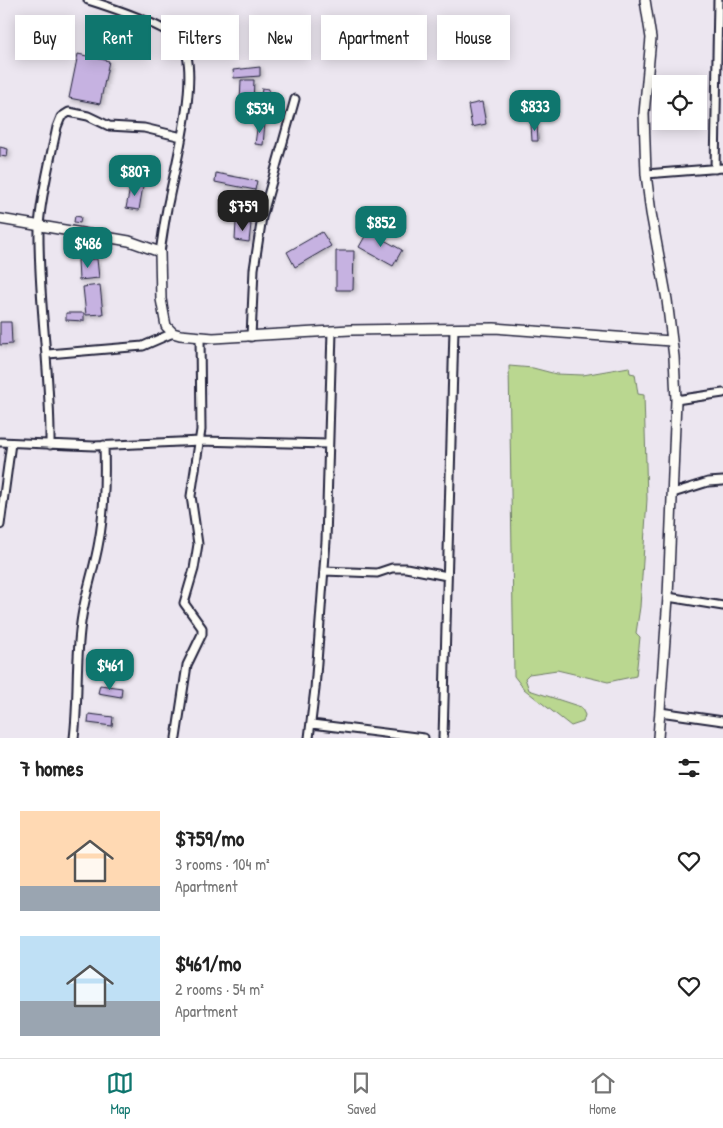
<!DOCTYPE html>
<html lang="en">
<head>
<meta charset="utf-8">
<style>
  :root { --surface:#fff; --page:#f6f6f6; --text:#222; --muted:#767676; --line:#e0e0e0; --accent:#0f766e }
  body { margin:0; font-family:"Patrick Hand",sans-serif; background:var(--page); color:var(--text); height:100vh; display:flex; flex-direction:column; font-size:19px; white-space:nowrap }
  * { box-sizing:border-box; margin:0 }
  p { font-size:16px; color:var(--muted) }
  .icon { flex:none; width:28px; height:28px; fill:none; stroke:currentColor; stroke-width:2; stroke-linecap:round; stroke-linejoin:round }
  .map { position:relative; height:738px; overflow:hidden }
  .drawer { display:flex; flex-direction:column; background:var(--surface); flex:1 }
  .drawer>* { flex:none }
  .hud { position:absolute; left:15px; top:15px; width:694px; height:45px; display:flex; gap:10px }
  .buttons { position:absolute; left:652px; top:75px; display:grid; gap:10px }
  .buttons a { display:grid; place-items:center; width:55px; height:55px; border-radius:0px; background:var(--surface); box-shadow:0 2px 12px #0003; font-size:25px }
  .price { position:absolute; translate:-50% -42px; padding:0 11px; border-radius:10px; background:var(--accent); color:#fff; font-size:16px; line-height:32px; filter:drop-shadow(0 1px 2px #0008) }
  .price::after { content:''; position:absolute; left:50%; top:30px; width:15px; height:11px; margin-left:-8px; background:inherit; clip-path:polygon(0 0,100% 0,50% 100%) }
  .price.active { background:#222; color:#fff }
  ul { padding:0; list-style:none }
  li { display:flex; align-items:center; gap:15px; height:125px; padding:0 20px }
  li span { display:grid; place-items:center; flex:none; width:140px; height:100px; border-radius:0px; color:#555 }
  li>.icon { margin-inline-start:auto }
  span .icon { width:60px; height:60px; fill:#fffc; stroke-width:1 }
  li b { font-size:21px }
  h2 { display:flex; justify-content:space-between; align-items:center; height:60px; padding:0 20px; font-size:21px }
  .chip { padding:0 18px; border-radius:0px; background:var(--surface); box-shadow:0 2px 12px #0003; font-size:18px; line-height:45px }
  .chip.active { background:var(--accent); color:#fff }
  .tabs { display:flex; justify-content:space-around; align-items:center; height:70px; border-top:1px solid var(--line); background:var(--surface); font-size:14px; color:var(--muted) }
  .tabs a { display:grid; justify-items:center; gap:2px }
  .tabs .active { color:var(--accent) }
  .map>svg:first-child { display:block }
</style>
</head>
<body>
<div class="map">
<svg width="723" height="738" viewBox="0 0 723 738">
  <defs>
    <filter id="shadow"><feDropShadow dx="2" dy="2" stdDeviation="2.5" flood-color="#0004"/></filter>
  </defs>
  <rect width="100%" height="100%" fill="#ece6f0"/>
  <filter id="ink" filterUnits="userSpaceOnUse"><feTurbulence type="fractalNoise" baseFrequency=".02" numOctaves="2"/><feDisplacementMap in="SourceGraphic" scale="10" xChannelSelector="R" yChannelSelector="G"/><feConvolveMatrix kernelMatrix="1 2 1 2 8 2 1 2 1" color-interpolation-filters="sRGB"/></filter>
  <g filter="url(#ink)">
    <path fill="#bad790" stroke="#6e7c66" d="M 509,366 L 533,368 L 556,374 L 583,375 L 629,367 L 630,373 L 635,374 L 638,394 L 644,395 L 647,499 L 640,607 L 636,633 L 640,637 L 636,676 L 608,682 L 557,670 L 529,674 L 525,678 L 529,690 L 581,707 L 585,715 L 583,722 L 571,726 L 524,689 L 514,676 Z"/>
    <path fill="#c6b2e1" stroke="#22223b" filter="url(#shadow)" d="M 78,54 L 109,61 L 100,104 L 69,98 Z
      M 260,67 L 260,76 L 234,78 L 233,70 Z
      M 241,80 L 254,80 L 253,103 L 240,103 Z
      M 262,88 L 269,89 L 267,106 L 260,105 Z
      M 482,102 L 486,124 L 472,127 L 468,105 Z
      M 258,122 L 265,122 L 263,145 L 255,144 Z
      M 531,124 L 537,124 L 538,141 L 532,141 Z
      M 0,147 L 8,149 L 7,157 L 0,156 Z
      M 216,173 L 257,181 L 255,190 L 215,182 Z
      M 131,183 L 143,186 L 139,210 L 126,208 Z
      M 75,216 L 81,217 L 80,223 L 74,222 Z
      M 236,222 L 251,224 L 249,242 L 235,240 Z
      M 368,231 L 402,250 L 393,266 L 359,247 Z
      M 322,232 L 331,246 L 295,267 L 287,252 Z
      M 336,251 L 354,251 L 353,290 L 336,290 Z
      M 97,259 L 99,278 L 79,280 L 78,260 Z
      M 100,285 L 103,314 L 86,315 L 83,287 Z
      M 66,313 L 84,313 L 84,321 L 66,320 Z
      M 0,322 L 11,322 L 12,344 L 0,345 Z
      M 100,685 L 122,688 L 121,697 L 98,693 Z
      M 89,714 L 113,717 L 112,726 L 88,723 Z"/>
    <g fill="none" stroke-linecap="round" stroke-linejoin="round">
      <g stroke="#22223b" stroke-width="11">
        <path id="minor" d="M 88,0 C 110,7 167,25 181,42 C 202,68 175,167 169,199 C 165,216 163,234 160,252
          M 715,169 L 718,0
          M 646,174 L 723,168
          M 251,337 L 254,269 L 262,217 L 295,99
          M 48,354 L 143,346 L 173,333
          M 676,400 L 723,393
          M 0,442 L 94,446 L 200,441 L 328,444
          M 50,445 C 51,373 38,301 39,228 C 40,199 51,156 57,127 L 61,117 L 69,112 L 88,116 L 109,126 L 144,128 L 182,137
          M 673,493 L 708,482 L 723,481
          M 0,525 L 11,443
          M 324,571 L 377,573 L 392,568 L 406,568 L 447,576
          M 668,597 L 723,606
          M 660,712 L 723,721
          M 312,724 L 424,738
          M 74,738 C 79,697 75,656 82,616 C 86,591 95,566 99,541 C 105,509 105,477 104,445
          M 176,738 L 187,665 L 202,634 L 202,628 L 184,603 L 194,569 L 198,544 L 191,496 L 201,430 L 200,337
          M 309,738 L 315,689 L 326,541 L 332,331
          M 443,738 L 454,329"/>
      </g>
      <g stroke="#22223b" stroke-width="12">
        <path id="tertiary" d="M 645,0 L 651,38 L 644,114 L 646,174 L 651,213 L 667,300 L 674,357 L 676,400 L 668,597 L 658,738
          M 0,219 L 129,241 L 160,252 L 161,299 L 166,326 L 173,333 L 180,335 L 213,338 L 350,330 L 494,328 L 671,341"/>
      </g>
      <use href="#minor" stroke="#fdfcf7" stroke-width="7"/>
      <use href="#tertiary" stroke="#fdfcf7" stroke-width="9"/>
    </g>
  </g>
</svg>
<div class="buttons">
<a><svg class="icon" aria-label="locate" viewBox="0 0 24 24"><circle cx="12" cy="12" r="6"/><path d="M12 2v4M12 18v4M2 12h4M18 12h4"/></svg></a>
</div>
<b class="price" style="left:535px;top:132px">$833</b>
<b class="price" style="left:260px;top:134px">$534</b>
<b class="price" style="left:135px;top:197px">$807</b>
<b class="price active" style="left:243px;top:232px">$759</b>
<b class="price" style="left:381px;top:248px">$852</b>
<b class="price" style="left:88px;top:269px">$486</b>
<b class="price" style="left:110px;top:691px">$461</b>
<div class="hud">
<a class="chip">Buy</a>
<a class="chip active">Rent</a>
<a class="chip">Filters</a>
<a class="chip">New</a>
<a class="chip">Apartment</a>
<a class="chip">House</a>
</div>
</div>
<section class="drawer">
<h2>7 homes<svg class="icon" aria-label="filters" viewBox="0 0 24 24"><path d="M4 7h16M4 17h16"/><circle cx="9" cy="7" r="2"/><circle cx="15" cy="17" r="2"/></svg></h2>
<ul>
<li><span style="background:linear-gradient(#ffd9b3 75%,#9aa5b1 0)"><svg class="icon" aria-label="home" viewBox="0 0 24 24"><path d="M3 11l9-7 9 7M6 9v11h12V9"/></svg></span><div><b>$759/mo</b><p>3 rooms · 104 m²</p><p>Apartment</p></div><svg class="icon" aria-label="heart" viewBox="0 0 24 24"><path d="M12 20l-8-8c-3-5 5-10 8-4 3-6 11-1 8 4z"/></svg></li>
<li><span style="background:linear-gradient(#bfe0f5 65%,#9aa5b1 0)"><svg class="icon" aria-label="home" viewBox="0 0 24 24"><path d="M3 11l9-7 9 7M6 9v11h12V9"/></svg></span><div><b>$461/mo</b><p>2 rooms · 54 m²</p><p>Apartment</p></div><svg class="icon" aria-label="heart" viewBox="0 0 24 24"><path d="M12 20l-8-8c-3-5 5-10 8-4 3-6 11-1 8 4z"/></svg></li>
</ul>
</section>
<nav class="tabs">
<a class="active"><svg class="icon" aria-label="map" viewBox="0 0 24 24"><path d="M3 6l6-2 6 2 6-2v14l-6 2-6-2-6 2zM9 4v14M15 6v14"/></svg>Map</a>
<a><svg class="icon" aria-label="saved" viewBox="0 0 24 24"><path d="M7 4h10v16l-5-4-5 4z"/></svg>Saved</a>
<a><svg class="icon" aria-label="home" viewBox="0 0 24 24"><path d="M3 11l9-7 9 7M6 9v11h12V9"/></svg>Home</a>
</nav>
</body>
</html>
